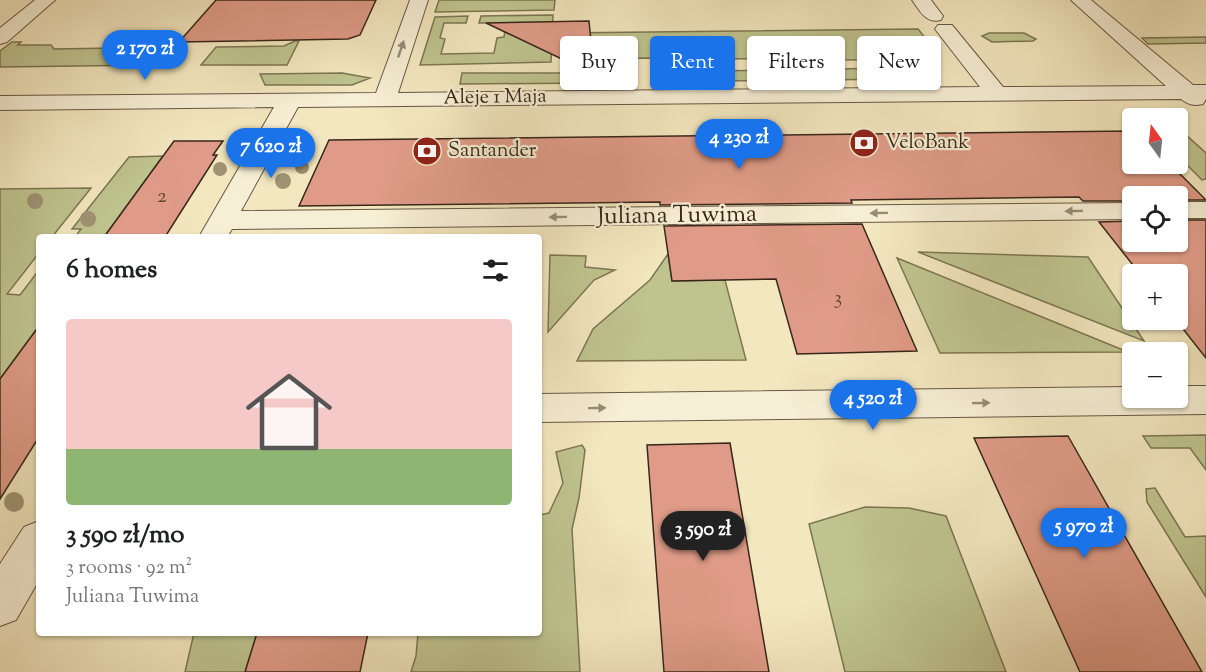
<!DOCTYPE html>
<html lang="en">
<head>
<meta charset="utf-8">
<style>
  :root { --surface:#fff; --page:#f2f2f2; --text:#202124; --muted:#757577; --line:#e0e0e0; --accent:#1a73e8 }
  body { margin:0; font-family:"Sorts Mill Goudy",serif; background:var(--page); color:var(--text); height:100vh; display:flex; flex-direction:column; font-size:22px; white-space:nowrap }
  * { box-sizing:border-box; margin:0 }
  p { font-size:20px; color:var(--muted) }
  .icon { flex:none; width:33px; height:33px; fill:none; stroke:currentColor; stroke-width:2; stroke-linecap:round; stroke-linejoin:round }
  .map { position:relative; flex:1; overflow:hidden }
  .drawer { position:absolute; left:36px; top:234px; width:506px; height:402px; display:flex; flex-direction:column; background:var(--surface); border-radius:6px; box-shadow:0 2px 4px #0004 }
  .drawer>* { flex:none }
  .hud { position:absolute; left:560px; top:36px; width:556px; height:54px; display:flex; gap:12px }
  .needle { width:39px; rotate:345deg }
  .fabs { position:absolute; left:1122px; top:108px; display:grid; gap:12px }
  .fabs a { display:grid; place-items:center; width:66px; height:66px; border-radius:6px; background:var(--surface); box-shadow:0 2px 4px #0004; font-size:30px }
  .price { position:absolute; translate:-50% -51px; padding:0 14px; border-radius:21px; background:var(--accent); color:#fff; font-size:20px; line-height:39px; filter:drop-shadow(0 2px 3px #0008) }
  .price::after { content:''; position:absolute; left:50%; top:36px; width:18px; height:14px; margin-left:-9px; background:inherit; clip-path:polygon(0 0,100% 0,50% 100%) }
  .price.current { background:#222; color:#fff }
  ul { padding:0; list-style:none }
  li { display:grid; align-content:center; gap:12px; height:318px; padding:0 30px }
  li+li { border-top:2px solid var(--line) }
  li span { display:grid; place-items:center; height:186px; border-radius:6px; color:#555 }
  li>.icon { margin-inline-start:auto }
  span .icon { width:108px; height:108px; fill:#fffc; stroke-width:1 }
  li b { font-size:26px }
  h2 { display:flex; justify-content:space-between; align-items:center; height:72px; padding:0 30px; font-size:26px }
  .tag { padding:0 21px; border-radius:6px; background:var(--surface); box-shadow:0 2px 4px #0004; font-size:21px; line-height:54px }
  .tag.current { background:var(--accent); color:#fff }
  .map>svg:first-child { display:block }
</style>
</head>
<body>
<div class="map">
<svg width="1206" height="672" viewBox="0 0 1206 672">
  <rect width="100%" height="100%" fill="#f3e7bf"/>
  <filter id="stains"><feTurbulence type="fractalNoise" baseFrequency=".00333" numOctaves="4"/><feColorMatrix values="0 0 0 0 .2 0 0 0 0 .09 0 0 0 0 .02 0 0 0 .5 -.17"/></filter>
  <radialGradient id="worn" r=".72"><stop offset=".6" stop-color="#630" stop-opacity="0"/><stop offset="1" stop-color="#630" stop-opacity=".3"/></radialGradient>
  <path fill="#bfc48f" stroke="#7c7654" stroke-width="1.5" d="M 439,0 L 555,0 L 554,10 L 435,12 Z
    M 553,15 L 551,62 L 420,65 L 435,17 L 468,16 L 466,23 L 444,23 L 440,38 L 445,39 L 441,54 L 494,53 L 497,38 L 504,37 L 506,23 L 479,23 L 481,16 Z
    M 918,29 L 930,44 L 905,44 L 911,52 L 895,52 L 891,46 L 859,46 L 864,56 L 862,60 L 641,58 L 614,61 L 561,37 L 560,33 Z
    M 989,33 L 1024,33 L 1036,39 L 1033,41 L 992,42 L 982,36 Z
    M 1206,37 L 1206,43 L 1148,44 L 1142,38 Z
    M 295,41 L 299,41 L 287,65 L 201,65 L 216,47 L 284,46 Z
    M 12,42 L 21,42 L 18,45 L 51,45 L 54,49 L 176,47 L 161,64 L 156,65 L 0,67 L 0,51 Z
    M 892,68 L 898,70 L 908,79 L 719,81 L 715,71 Z
    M 342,73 L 370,78 L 352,85 L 265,85 L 260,74 Z
    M 462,73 L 592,73 L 592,83 L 460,84 Z
    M 1178,132 L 1186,135 L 1206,153 L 1206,179 L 1202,180 L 1178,156 Z
    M 163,156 L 104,237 L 75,237 L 81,229 L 72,229 L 129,157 Z
    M 91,188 L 52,237 L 39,237 L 39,253 L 7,294 L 20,295 L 39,270 L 39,326 L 0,379 L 0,189 Z
    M 918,252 L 1088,257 L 1144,341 Z
    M 668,254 L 672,281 L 725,280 L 746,360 L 577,361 L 593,329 L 650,280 Z
    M 550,255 L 586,256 L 585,267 L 615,270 L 594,280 L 548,332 Z
    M 897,258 L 1128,352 L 940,353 Z
    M 1206,435 L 1206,470 L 1190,448 L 1151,448 L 1143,436 Z
    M 582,445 L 585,450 L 579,498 L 572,529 L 580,672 L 411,672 L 416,656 L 418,633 L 538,633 L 539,515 L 549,513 L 563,483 L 556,452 Z
    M 1155,488 L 1185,537 L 1206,536 L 1206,597 L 1147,502 L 1146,489 Z
    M 865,507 L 909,508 L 946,516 L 1006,672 L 845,672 L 809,524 Z
    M 194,633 L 257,633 L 245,672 L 185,672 Z"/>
  <path fill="#df9b87" stroke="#38271a" stroke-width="1.5" d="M 216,0 L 376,0 L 360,35 L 348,39 L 179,42 Z
    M 589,21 L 593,61 L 566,61 L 486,23 Z
    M 1132,131 L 1132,164 L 1170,164 L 1206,200 L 1178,200 L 1178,196 L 1132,196 L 1132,201 L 1083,201 L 1079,197 L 851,200 L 852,203 L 660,205 L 660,202 L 299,206 L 329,140 Z
    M 174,141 L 223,141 L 213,155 L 217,155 L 165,237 L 104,237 Z
    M 1178,220 L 1206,220 L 1206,358 L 1176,320 L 1178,320 L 1178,274 L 1140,274 L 1099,222 L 1132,221 L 1132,242 L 1178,242 Z
    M 862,224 L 917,351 L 797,354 L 776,279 L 672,281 L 664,226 Z
    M 39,326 L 39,437 L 0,499 L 0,379 Z
    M 1068,436 L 1202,672 L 1080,672 L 974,438 Z
    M 730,443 L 769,672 L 664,672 L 647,445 Z
    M 257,633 L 368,633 L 360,672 L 245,672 Z"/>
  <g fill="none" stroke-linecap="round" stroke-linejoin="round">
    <g stroke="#675743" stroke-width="2">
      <path id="minor" d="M 35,0 L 55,0 L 7,42 L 0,44 L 0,28 Z
        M 410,0 L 428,0 L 398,93 L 980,87 L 935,29 L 938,25 L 952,25 L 1003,87 L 1166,86 L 1071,0 L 1091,0 L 1193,85 L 1206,85 L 1206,99 L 1203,104 C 1194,106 1189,105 1181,99 L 298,107 L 241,211 L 1132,203 L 1132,219 L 232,229 L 227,237 L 199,237 L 274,107 L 0,110 L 0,96 L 376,93 Z
        M 912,0 L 931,0 L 943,16 L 941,20 C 926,24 920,11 912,0 Z
        M 1178,202 L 1206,202 L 1206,218 L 1178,218 Z
        M 1178,386 L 1206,386 L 1206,414 L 538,422 L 538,394 L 1132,387 L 1132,398 L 1178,398 Z
        M 39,521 L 39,580 L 16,620 L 0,626 L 0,564 L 24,527 Z"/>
    </g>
    <use href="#minor" fill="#f7efd5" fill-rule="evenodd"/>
  </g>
  <g fill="#9f9374">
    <circle cx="233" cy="148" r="7"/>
    <circle cx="302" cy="167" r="7"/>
    <circle cx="220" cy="169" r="7"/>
    <circle cx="283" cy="181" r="8"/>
    <circle cx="35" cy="201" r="8"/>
    <circle cx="88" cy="219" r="8"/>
    <circle cx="14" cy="502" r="10"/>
  </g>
  <defs><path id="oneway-solid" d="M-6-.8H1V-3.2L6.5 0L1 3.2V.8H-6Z" transform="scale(1.5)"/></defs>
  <g fill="#988b78">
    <use href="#oneway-solid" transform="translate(401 49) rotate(-71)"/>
    <use href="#oneway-solid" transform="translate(1074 211) rotate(179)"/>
    <use href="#oneway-solid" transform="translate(879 213) rotate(179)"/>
    <use href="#oneway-solid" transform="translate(558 217) rotate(179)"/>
    <use href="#oneway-solid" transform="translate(981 403) rotate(-1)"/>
    <use href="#oneway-solid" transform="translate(597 408) rotate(-1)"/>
  </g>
  <defs>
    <g id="bank-disc" transform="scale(1.5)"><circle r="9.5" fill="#8f2418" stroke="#f7efd5"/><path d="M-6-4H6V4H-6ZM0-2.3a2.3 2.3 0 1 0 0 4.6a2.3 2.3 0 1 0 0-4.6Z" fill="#fff"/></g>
  </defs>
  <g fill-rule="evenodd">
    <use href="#bank-disc" x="864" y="143"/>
    <use href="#bank-disc" x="427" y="151"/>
  </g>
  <g text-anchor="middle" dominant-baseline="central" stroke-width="4.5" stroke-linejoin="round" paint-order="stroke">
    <g font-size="20" fill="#38271a" stroke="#f7efd5">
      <text transform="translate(495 98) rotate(-1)">Aleje 1 Maja</text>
    </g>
    <g font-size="20" fill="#38271a" stroke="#f7efd5" text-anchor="start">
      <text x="885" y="143">VeloBank</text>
      <text x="448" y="151">Santander</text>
    </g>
    <g font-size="21" fill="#624435">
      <text x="162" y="197">2</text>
      <text x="838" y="299">3</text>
    </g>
    <g font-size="24" fill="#38271a" stroke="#f7efd5">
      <text transform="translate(677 216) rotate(-1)">Juliana Tuwima</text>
    </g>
  </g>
  <rect width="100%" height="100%" filter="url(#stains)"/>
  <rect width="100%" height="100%" fill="url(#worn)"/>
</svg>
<div class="fabs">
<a><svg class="needle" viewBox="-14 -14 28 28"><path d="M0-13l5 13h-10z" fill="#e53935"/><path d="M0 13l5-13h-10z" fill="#757577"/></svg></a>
<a><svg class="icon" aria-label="locate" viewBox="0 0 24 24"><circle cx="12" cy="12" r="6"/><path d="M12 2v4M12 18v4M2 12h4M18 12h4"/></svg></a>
<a>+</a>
<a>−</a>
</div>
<b class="price" style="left:145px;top:81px">2 170 zł</b>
<b class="price" style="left:739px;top:170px">4 230 zł</b>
<b class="price" style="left:271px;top:179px">7 620 zł</b>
<b class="price" style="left:873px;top:431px">4 520 zł</b>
<b class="price" style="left:1084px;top:559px">5 970 zł</b>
<b class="price current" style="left:703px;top:562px">3 590 zł</b>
<div class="hud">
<a class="tag">Buy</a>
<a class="tag current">Rent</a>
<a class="tag">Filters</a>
<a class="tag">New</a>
</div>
<section class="drawer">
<h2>6 homes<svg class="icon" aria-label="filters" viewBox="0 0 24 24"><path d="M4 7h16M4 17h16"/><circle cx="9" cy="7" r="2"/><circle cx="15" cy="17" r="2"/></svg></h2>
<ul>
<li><span style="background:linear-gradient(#f6c9c9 70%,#8fb573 0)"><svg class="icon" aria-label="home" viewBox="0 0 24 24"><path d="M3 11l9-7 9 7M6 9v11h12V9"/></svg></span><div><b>3 590 zł/mo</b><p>3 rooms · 92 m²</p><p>Juliana Tuwima</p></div></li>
</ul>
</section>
</div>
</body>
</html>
